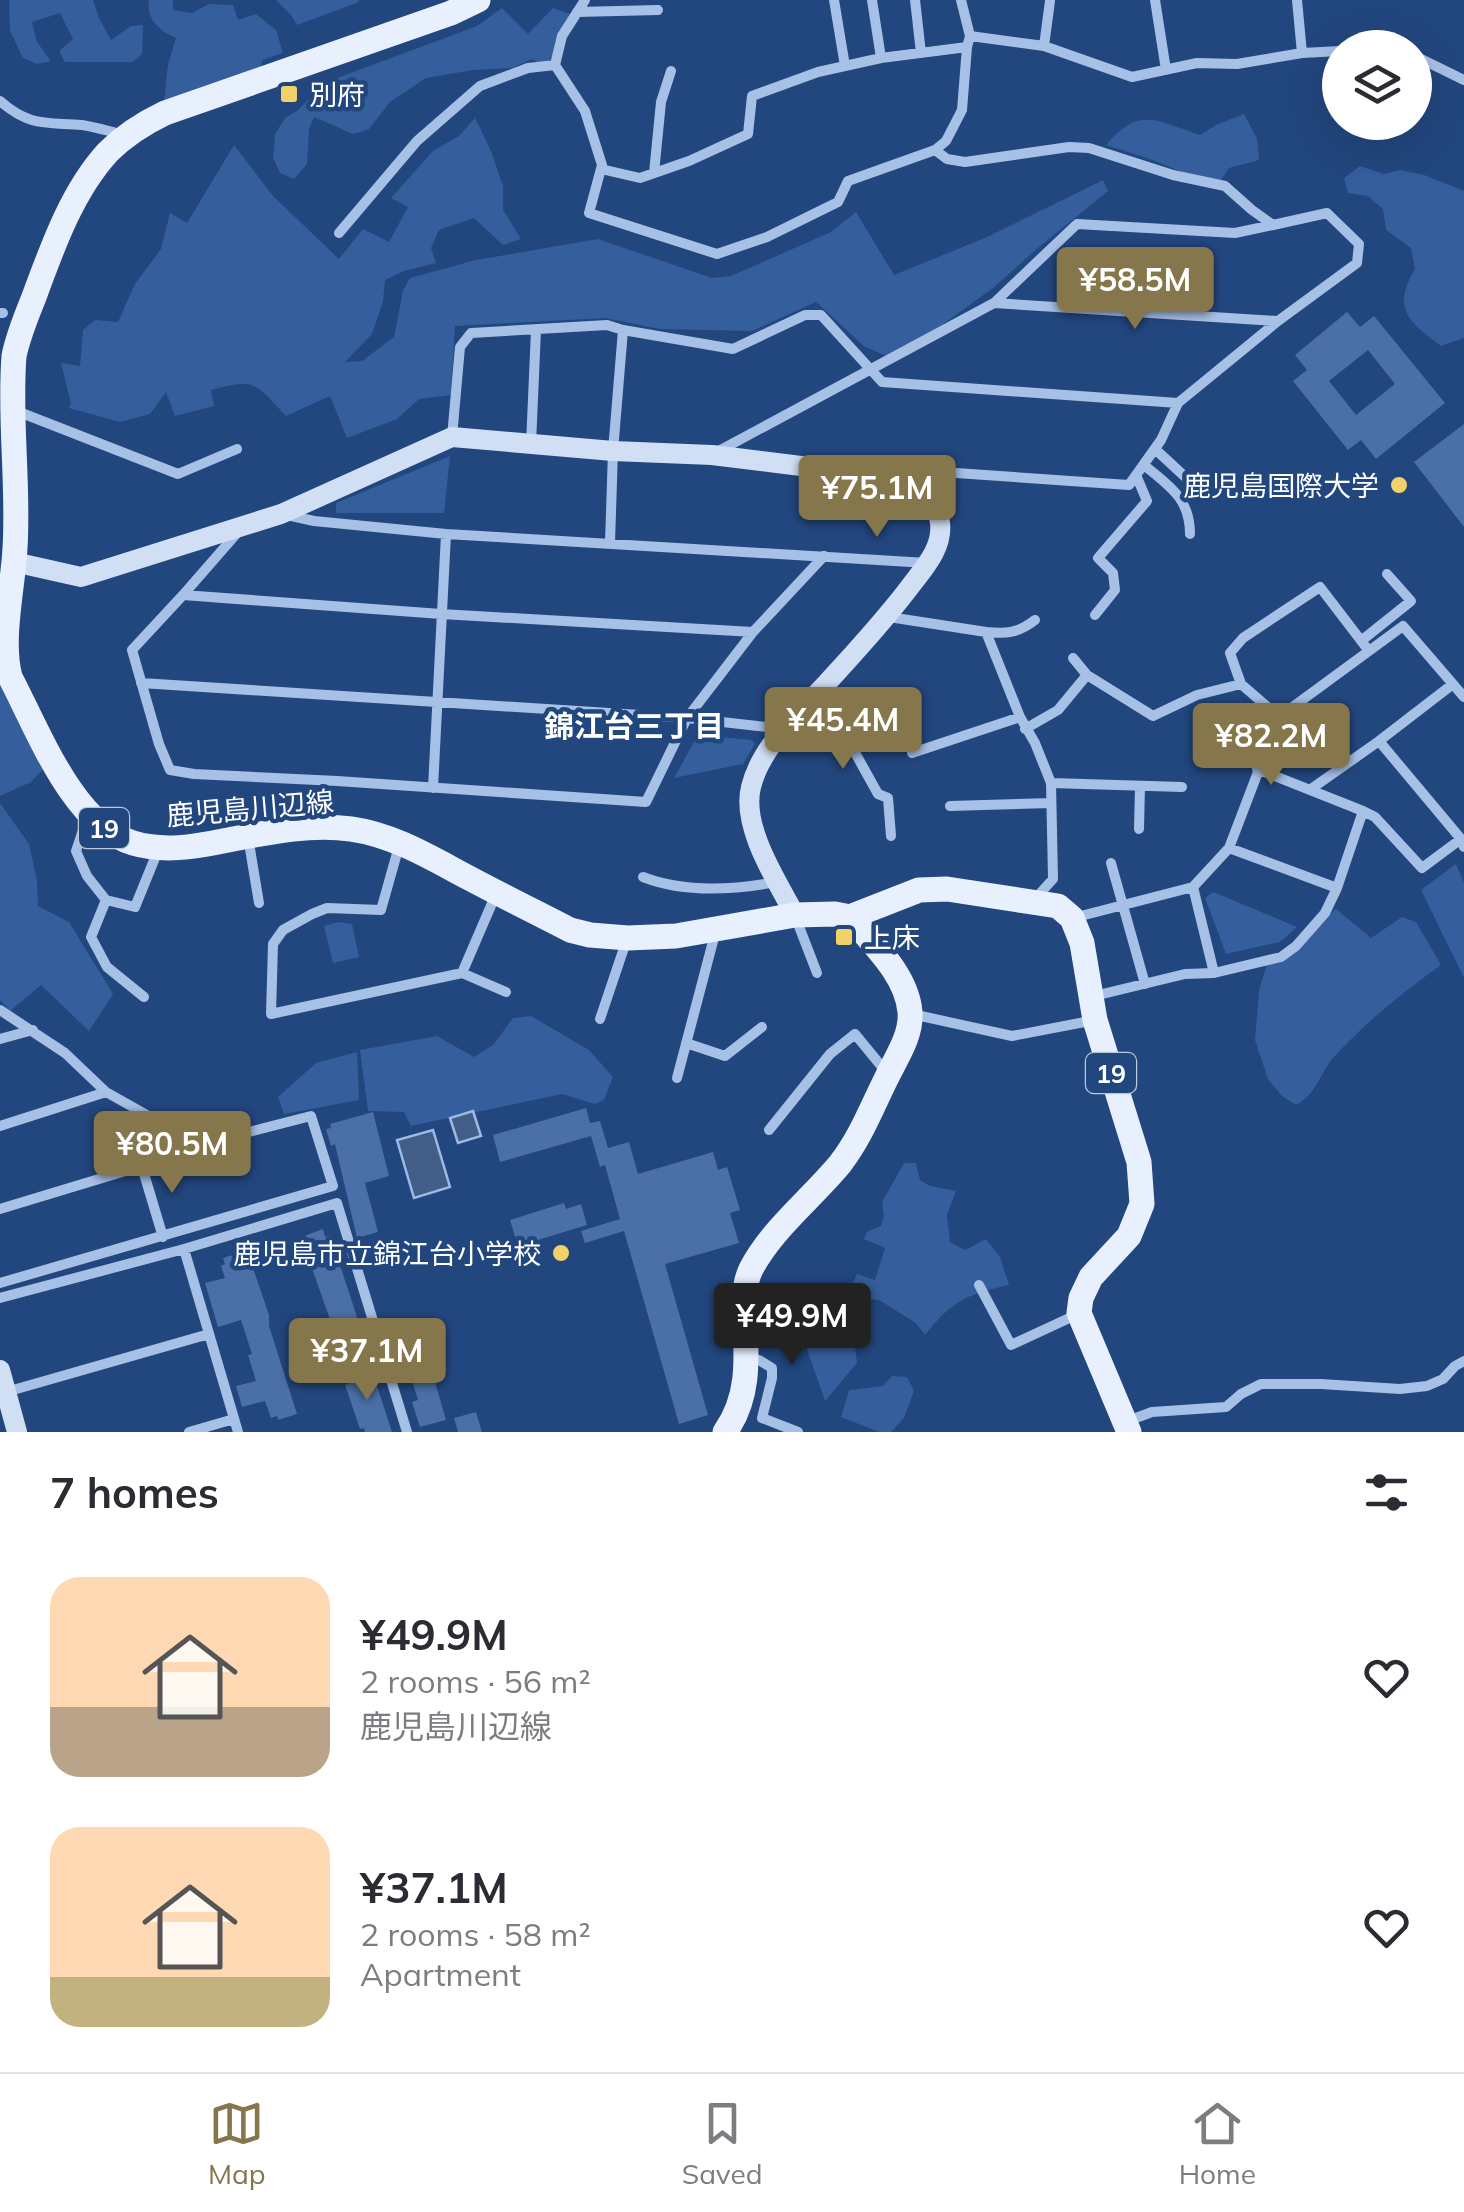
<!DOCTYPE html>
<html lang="en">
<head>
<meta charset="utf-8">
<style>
  :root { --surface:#fff; --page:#f2f2f3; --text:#2b2b33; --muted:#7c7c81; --line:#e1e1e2; --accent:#85764b }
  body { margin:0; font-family:Mulish,"Noto Sans JP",sans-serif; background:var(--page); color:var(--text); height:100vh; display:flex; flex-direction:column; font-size:38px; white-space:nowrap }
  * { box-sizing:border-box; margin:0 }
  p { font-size:32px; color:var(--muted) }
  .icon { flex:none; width:55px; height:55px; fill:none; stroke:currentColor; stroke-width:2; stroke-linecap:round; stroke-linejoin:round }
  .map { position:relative; height:1432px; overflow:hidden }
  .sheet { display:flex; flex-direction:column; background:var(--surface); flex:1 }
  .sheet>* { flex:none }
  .buttons { position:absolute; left:1322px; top:30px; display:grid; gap:20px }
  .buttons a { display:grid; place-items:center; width:110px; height:110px; border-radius:50%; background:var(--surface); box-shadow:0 10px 40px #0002; font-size:50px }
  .price { position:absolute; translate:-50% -85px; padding:0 22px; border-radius:10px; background:var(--accent); color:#fff; font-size:32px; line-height:65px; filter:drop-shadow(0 2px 5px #0008) }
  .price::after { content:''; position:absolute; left:50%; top:60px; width:30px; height:22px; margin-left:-15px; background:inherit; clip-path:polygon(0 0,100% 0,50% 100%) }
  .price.current { background:#222; color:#fff }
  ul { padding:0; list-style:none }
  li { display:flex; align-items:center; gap:30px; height:250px; padding:0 50px }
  li span { display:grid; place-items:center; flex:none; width:280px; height:200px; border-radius:30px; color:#555 }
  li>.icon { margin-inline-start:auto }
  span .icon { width:120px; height:120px; fill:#fffc; stroke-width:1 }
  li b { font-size:42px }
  h2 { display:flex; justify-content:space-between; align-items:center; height:120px; padding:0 50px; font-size:42px }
  .dock { display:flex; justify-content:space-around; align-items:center; height:140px; border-top:2px solid var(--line); background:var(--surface); font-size:28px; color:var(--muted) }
  .dock a { display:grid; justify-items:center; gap:5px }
  .dock .current { color:var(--accent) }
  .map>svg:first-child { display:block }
</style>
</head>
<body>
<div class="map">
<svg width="1464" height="1432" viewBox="0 0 1464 1432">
  <rect width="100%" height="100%" fill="#22467e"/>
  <path fill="#355e9c" d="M 9,0 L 93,0 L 99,18 L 111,40 L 131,26 L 143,25 L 142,54 L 133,62 L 65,62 L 59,51 L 73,39 L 60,13 L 32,22 L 37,42 L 51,61 L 37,64 L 23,58 L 10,31 Z
    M 149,0 L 173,0 L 173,10 L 192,13 L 209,4 L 233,5 L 238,20 L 256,14 L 276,30 L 283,53 L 262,60 L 261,69 L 164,103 L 168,64 L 176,38 C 159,31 146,19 149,0 Z
    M 276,0 L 358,0 L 359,2 L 297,25 L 292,16 Z
    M 502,8 L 528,34 L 553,8 L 579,17 L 558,53 L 544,66 L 532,59 L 512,68 L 473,70 L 426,78 L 390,102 L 369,129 L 353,134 L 314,117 L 309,129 L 307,164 L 294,179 L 280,173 L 273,158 L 275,134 L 285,118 L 298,110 L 324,83 L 477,26 Z
    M 1244,114 L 1257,139 L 1259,160 L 1229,168 L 1217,186 L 1150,159 L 1106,145 C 1139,105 1157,121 1200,135 L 1216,125 Z
    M 475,118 L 491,151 L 503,186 L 503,210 L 521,239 L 503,245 L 474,218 L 439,230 L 431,248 L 436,263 L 404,271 L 385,280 L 383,301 L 372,334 L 345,362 L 362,361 L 394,337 L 403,291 L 410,278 L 476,260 L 598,239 L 712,278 L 731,276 L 831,232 L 856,212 L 894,275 L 987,237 L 1103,180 L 1108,191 L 1039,247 L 993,288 L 931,333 L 889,357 L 865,347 L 816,302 L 752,331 L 660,329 L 605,318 L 455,326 L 451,395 L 419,399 L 397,419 L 347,438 L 330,396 L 286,416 C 255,383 256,378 211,390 L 214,406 L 175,416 L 166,392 L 150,414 L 120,422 L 69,408 L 71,404 L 61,363 L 80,366 L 83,330 L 95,320 L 118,322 L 135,284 L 161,249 L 170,213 L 187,223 L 234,145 L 273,196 L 339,259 L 363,229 L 389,242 L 408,207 L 391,198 L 433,151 L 459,136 Z
    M 1360,166 L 1384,174 L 1401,170 L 1424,175 L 1464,191 L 1464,338 L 1441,346 C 1409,322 1391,309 1415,269 L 1411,248 L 1386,230 L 1383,209 L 1368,196 L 1348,193 L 1344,178 Z
    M 450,456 L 444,513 L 336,513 L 336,503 Z
    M 0,661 L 47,765 L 31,782 L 0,796 Z
    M 698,735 L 752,740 L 755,744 L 743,764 L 674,778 Z
    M 0,803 L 29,844 L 37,880 L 38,906 L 69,922 L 113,994 L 89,1031 L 41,985 L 10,1011 L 0,1000 Z
    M 1456,864 L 1464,883 L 1464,978 L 1421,890 Z
    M 1213,892 L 1297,927 L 1280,942 L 1226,954 L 1205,898 Z
    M 1336,909 L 1371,938 L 1402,917 L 1416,922 L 1441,965 C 1403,992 1366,1022 1334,1057 C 1320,1073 1316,1095 1296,1105 L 1282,1096 L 1268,1079 L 1255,1040 L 1259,990 L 1267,964 Z
    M 338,922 L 352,924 L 359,957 L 333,963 L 324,926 Z
    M 531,1016 L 589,1050 L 613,1077 L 604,1100 L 595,1104 L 562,1094 L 411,1126 L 404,1112 L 368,1111 L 360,1050 L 437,1036 L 474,1057 L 493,1045 L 513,1018 Z
    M 357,1052 L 359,1100 L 284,1114 L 278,1097 L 316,1063 Z
    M 904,1163 L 916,1163 L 920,1180 L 930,1186 L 956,1191 L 947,1215 L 950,1242 L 965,1250 L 986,1239 L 1000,1257 L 1009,1285 C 966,1295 953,1300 925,1335 L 916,1323 L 879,1300 L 847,1297 L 857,1274 L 875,1280 L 885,1248 L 864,1239 L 867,1232 L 881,1226 L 884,1216 L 882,1202 Z
    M 833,1318 L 852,1324 L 857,1363 L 825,1401 L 801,1332 L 819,1327 Z
    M 892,1376 L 907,1377 L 914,1391 L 904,1418 L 891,1432 L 879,1432 L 841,1417 L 849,1390 L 883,1386 Z"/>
  <path fill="#425d86" stroke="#9bbae7" stroke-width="2.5" d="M 473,1111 L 481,1136 L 458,1143 L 450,1118 Z
    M 433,1130 L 450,1187 L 414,1198 L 397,1140 Z"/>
  <path fill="#4b70a7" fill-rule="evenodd" d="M 1347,312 L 1360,327 L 1374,316 L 1445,403 L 1376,459 L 1361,440 L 1348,450 L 1293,381 L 1307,370 L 1295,355 ZM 1368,350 L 1395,384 L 1356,415 L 1329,381 Z
    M 1464,424 L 1464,527 L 1414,462 Z
    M 586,1108 L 590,1123 L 600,1121 L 608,1148 L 629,1142 L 638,1174 L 713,1152 L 718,1170 L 727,1167 L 740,1210 L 730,1213 L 739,1243 L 665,1264 L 708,1415 L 679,1424 L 624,1231 L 585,1243 L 581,1231 L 620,1219 L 605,1165 L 600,1167 L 591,1136 L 500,1162 L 493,1135 Z
    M 373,1112 L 389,1176 L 365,1183 L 378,1232 L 357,1238 L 335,1144 L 331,1146 L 326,1129 L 331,1128 L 330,1124 Z
    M 564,1203 L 566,1209 L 581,1204 L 587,1225 L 518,1246 L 510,1220 Z
    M 323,1229 L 325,1237 L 330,1235 L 364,1338 L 344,1344 L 343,1340 L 338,1342 L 303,1243 L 306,1242 L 304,1236 Z
    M 243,1252 L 245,1258 L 248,1257 L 254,1271 L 269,1315 L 269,1326 L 297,1414 L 278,1420 L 277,1416 L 271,1418 L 265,1401 L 242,1407 L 236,1386 L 256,1381 L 248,1355 L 252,1354 L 241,1320 L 218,1327 L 205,1283 L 225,1278 L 221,1266 L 225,1264 L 223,1258 Z
    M 426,1351 L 446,1420 L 420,1427 L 412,1402 L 418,1400 L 405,1357 Z
    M 366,1369 L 369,1377 L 373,1376 L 378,1389 L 392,1432 L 365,1432 L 364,1428 L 360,1429 L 345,1385 L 350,1383 L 347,1375 Z
    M 476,1412 L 482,1432 L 458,1432 L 454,1418 Z"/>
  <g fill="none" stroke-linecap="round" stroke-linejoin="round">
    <path stroke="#a7c0e6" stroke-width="10" d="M 834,0 L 845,66
      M 872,0 L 881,58
      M 915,0 L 921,53
      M 1155,0 L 1166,70
      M 577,12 L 658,10
      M 970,36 L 1044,46 L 1132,77 L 1197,63 L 1237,64 L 1302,53 L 1297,0
      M 1044,46 L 1050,1
      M 1302,53 L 1340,51
      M 1415,56 L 1464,80
      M 555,65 L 585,111 L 602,165 L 589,213 L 717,254 L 767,237 L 838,202 L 848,181 L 935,150 L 946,141 L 962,110 L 967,47 L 970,36 L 961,0
      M 0,101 C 30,127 45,122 82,125 C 95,127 108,131 121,134
      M 601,169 L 640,178 L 689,161 L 748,134 L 752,96 L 818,72 L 881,58 L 967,47
      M 654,173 L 661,102 L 671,71
      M 339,233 L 417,141 L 480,86 L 528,68 L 555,65 L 562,36 L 585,0
      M 994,303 L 1277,321
      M 0,313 L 3,313
      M 14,410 L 178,474 L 237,449
      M 452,437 L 460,347 L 471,333 L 607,325 L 623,330 L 733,349 L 805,315 L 821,315 L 882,382 L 1178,403
      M 531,444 L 536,330
      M 1155,449 L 1195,486
      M 715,453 L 994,303 L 1077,224 L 1235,233 L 1273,225
      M 1144,465 C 1169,486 1190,498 1190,534
      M 921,473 L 956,473 L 1129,485 L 1161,440 L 1178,403 L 1278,321 L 1357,263 L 1359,244 L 1327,213 L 1273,225 L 1252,210 L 1225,186 L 1173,175 L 1089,148 L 1069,147 L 965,162 L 947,159 L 935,150
      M 287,515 L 314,521 L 446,534 L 927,563
      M 610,543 L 613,451 L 623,330
      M 183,595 L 238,532
      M 1095,615 L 1115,590 L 1113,573 L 1098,558 L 1147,501 L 1136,475
      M 889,617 L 986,632 L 1020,717 L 1035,743 L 1051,783 L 1053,879 L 1034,900
      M 753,632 L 441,614 L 183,595 L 132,650 L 159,744 L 170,770 L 194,774 L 337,781 L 646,802 L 687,718 L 753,632 L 824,556
      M 986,632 C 1007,634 1018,633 1035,620
      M 1361,641 L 1411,601 L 1387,574
      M 1073,658 L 1087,675
      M 141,683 L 687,718 L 784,729
      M 803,708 L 853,749 L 878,794 L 888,798 L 891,836
      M 1279,717 L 1241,684 L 1230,653 L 1243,638 L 1320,587 L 1369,651
      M 1025,729 L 1058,710 L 1087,675 L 1153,716 L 1197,695 L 1241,684
      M 1379,741 L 1461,839 L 1464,847
      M 912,753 L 1020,717
      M 1051,783 L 1182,787
      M 433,788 L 446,534
      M 1311,789 L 1379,741 L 1453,684
      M 950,806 L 1051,803
      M 1363,811 L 1375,817 L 1422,868 L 1461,839
      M 88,815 L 76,851 L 87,876 L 106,900 L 135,907 L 159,848
      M 1139,829 L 1140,786
      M 248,837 L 259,903
      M 399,846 L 381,910 L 327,908 L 312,914 L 283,930 L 273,944 L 271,1014 L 462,973 L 496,894
      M 1229,848 L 1337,888
      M 1111,863 L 1145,984
      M 643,877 C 684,893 733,890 776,882
      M 106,900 L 91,937 L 107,967 L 144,997
      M 795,916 L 817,973
      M 1073,918 L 1193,887 L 1229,848 L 1279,717 L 1403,626 L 1464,697
      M 462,973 L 506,992
      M 1214,973 L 1281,957 L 1296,946 L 1325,913 L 1337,888 L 1363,811 L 1257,769
      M 1090,997 L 1185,974 L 1214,973 L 1193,887
      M 0,1010 L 65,1053 L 106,1092 L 154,1119 L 194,1134 L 233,1136 L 311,1116 L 333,1186 L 0,1283
      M 912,1014 L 1012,1036 L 1095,1020
      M 600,1019 L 627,939
      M 0,1039 L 33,1030
      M 686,1043 L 725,1056 L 762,1027
      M 677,1078 L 716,930
      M 0,1126 L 106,1092
      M 769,1130 L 830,1054 L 855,1034 L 887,1073
      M 142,1167 L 163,1237
      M 0,1209 L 198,1149 L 228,1138
      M 184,1249 L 238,1432
      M 979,1285 L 1011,1345 L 1078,1314
      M 0,1298 L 184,1249 L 337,1203 L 407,1432
      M 746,1360 L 759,1360 L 772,1368 L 772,1378 L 762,1418 L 798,1432
      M 6,1392 L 209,1334
      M 1125,1422 L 1152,1412 L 1226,1407 L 1241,1394 L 1261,1384 L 1321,1384 L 1400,1389 L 1427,1386 L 1443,1379 L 1455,1366 L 1464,1361
      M 189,1432 L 234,1419"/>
    <path stroke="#d1dff5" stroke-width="20" d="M 14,562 L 81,577 L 281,514 L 452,437 L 613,451 L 712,455 L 809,467 L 921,473 C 928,489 938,507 940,523 C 943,547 925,567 912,584 C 886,619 856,651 827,683 C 799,713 761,746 751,787 C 741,827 777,881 795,915
      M 0,1370 L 17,1432"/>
    <path stroke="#e8effd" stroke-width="25" d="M 478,0 L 451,13 L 165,113 C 144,123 125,135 108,152 C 72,191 52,248 34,297 C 26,317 18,336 14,356 C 9,420 19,484 15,548 C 13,588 0,639 10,677 C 38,730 73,825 133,843 C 163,852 194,847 223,841 C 265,833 308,823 351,829 C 394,835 431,858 469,878 C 503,896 537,913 570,930 L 590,935 L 628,938 L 676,936 L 795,915 L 835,914 L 850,917 L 919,890 L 947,889 L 1058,906 L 1072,918 L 1082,943 L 1095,1020 L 1139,1162 L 1142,1204 L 1129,1236 L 1091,1277 L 1081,1298 L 1079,1313 L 1129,1432
      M 725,1432 C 749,1399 747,1361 745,1322 C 744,1303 743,1286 751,1269 C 772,1229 811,1199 840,1164 C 861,1137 872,1107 887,1077 C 896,1058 912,1035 910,1012 C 907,975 873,944 850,917"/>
  </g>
  <g fill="#f2d169" stroke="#22467e" stroke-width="4">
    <rect x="279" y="84" width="20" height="20" rx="5"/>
    <circle cx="1399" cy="485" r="10"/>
    <rect x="834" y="927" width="20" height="20" rx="5"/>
    <circle cx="561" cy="1253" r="10"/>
  </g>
  <g text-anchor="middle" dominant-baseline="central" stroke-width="9" stroke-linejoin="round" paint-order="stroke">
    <g fill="#22467e" stroke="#bdc8d8" stroke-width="2.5">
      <rect x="79" y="808" width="50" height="40" rx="8"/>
      <rect x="1086" y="1053" width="50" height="40" rx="8"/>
    </g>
    <g font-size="25" font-weight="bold" fill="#fff">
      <text x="104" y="828">19</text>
      <text x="1111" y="1073">19</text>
    </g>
    <g font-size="28" fill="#fff" stroke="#22467e" text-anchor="start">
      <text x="309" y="94">別府</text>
      <text x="1379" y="485" text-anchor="end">鹿児島国際大学</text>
      <text x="864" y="937">上床</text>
      <text x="541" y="1253" text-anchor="end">鹿児島市立錦江台小学校</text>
    </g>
    <g font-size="28" fill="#fff" stroke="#22467e">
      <text transform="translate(250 808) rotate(-5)">鹿児島川辺線</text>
    </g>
    <g font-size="30" font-weight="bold" fill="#fff" stroke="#22467e">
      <text x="634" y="726">錦江台三丁目</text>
    </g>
  </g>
</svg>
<div class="buttons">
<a><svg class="icon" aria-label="layers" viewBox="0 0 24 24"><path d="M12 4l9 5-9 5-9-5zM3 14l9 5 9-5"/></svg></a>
</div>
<b class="price" style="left:1135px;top:332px">¥58.5M</b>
<b class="price" style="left:877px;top:540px">¥75.1M</b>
<b class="price" style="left:843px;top:772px">¥45.4M</b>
<b class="price" style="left:1271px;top:788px">¥82.2M</b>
<b class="price" style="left:172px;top:1196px">¥80.5M</b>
<b class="price current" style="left:792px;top:1368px">¥49.9M</b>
<b class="price" style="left:367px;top:1403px">¥37.1M</b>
</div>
<section class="sheet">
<h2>7 homes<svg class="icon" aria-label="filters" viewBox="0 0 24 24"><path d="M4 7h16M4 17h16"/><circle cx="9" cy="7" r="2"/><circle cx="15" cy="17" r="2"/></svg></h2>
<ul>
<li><span style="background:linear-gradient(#ffd9b3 65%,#b9a48a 0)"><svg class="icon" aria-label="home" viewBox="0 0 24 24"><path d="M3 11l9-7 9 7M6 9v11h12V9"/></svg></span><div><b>¥49.9M</b><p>2 rooms · 56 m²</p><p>鹿児島川辺線</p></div><svg class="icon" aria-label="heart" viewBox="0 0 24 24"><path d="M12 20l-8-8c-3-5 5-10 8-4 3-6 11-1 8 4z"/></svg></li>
<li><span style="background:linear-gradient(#ffd9b3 75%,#c2b280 0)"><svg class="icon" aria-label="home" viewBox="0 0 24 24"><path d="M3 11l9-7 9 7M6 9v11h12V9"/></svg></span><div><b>¥37.1M</b><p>2 rooms · 58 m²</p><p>Apartment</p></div><svg class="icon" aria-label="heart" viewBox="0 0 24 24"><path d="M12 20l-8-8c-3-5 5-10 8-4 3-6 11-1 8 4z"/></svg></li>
</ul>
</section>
<nav class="dock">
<a class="current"><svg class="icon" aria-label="map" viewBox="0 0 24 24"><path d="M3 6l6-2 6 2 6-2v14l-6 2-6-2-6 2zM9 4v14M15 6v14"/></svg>Map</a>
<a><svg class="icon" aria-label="saved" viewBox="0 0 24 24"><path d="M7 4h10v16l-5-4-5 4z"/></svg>Saved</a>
<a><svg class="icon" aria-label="home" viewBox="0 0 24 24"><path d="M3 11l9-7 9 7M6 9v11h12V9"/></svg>Home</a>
</nav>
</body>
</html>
